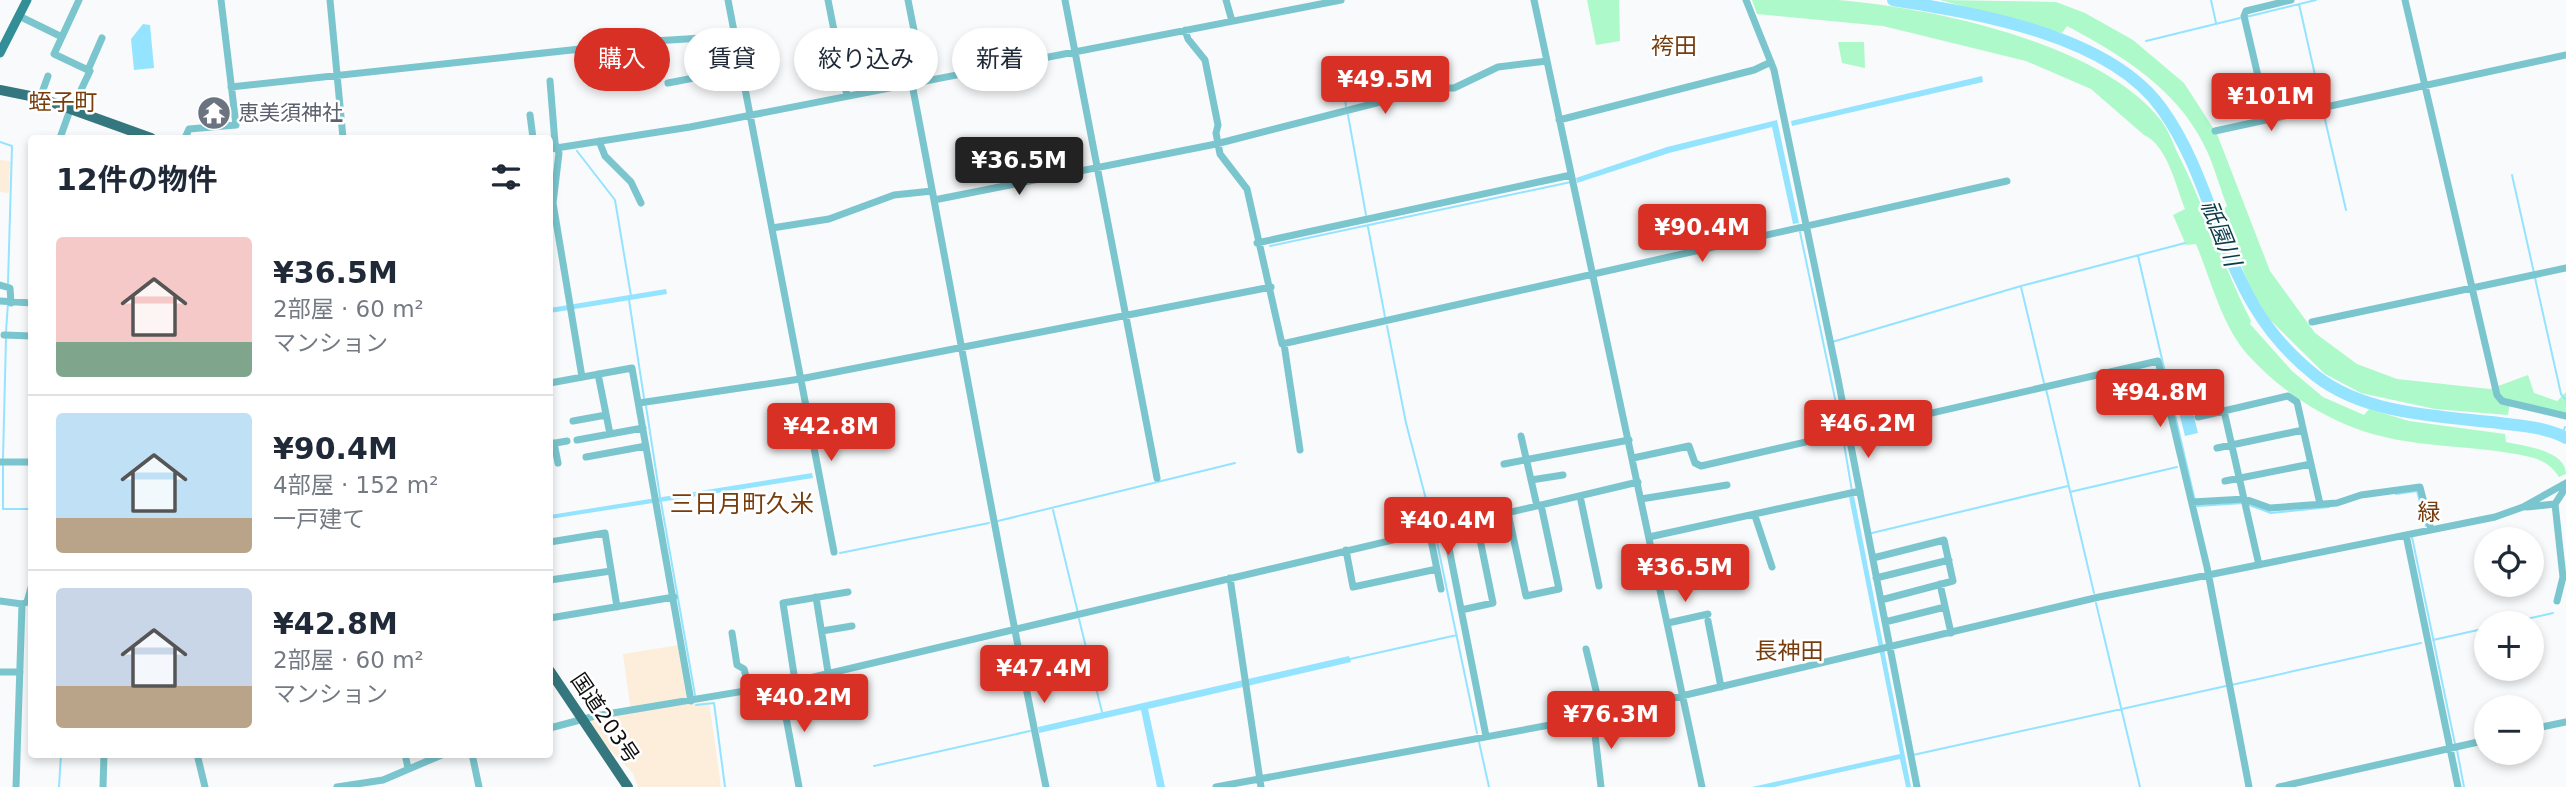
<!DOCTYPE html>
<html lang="ja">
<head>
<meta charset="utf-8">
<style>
  :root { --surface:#fff; --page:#f6f6f7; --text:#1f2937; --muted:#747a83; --line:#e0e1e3; --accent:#d93025 }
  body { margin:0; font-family:"DejaVu Sans","Noto Sans JP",sans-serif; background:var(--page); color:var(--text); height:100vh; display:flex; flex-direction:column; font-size:26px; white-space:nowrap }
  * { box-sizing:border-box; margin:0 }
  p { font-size:23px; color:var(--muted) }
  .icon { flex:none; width:38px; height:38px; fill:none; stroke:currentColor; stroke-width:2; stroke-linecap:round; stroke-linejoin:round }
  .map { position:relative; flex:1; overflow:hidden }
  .details { position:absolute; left:28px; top:135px; width:525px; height:623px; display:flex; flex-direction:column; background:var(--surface); border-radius:7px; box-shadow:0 4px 10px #0003 }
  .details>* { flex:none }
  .hud { position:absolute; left:574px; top:28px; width:665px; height:63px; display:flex; gap:14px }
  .tools { position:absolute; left:2474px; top:527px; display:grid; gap:14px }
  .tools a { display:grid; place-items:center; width:70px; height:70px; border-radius:50%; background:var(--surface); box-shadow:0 4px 10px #0003; font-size:35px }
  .price { position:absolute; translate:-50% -60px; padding:0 16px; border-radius:7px; background:var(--accent); color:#fff; font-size:23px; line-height:46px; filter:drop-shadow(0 2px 4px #0008) }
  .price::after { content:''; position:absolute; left:50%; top:42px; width:21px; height:16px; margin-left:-10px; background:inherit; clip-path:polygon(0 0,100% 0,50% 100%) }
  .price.current { background:#222; color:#fff }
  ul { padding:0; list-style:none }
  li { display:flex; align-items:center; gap:21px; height:175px; padding:0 28px }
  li+li { border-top:2px solid var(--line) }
  li span { display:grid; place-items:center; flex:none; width:196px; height:140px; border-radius:7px; color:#555 }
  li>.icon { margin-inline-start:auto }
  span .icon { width:84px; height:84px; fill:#fffc; stroke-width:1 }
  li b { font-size:30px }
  h2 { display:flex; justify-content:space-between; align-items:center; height:84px; padding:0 28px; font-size:30px }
  .chip { padding:0 24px; border-radius:32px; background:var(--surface); box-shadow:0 4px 10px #0003; font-size:24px; line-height:63px }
  .chip.current { background:var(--accent); color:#fff }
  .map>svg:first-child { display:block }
</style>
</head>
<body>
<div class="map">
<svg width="2566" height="787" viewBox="0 0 2566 787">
  <rect width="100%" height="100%" fill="#f9fafb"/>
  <path fill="#fceeda" d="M 0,160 L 10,161 L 9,193 L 0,192 Z
    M 679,645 L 689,704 L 709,702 L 721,787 L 638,787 L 633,773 L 606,746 L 590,723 L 592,720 L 631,712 L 623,654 Z"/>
  <path fill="#aef9ca" d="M 1587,0 L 1619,0 L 1620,41 L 1596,45 Z
    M 1752,0 C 1780,0 1809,0 1837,0 C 1930,7 2099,43 2159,118 C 2169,129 2174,147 2181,160 C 2207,213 2224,269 2251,321 L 2250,324 L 2292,371 L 2323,397 L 2364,415 L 2369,409 L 2409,421 L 2505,434 L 2506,442 C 2523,446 2566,450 2566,474 L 2559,477 C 2552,466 2543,460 2530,457 C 2471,443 2409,450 2352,427 C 2313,412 2276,386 2248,355 C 2222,326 2211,280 2196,244 L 2186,245 L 2173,215 L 2185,209 C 2176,186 2167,145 2144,135 L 2091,89 L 2026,61 L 1883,26 L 1757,14 Z
    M 1940,0 L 2056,2 L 2085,13 L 2133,40 L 2184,83 L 2217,134 L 2270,271 L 2315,333 L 2357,364 L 2397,379 L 2490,389 L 2528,375 L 2534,393 L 2557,401 L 2566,392 L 2566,413 L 2510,402 L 2508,415 L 2435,409 L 2361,393 L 2325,374 L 2265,315 L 2248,283 L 2221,211 L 2227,206 C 2219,186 2214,164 2204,145 C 2176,88 2121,55 2067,26 L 2062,33 Z
    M 1838,42 L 1864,42 L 1865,68 L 1842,63 Z"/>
  <path fill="#94e3ff" d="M 143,24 L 150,25 L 154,68 L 134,70 L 131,39 Z
    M 1982,76 L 1983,82 L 1792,126 L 1791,121 Z
    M 1777,120 L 1799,223 L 1793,224 L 1772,127 L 1669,153 L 1577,183 L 1576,178 L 1667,147 Z
    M 666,289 L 667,294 L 550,313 L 550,308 Z
    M 2190,401 L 2198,433 L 2185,436 L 2177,404 Z
    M 812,473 L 813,478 L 550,519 L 550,515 Z
    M 1854,496 L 1911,787 L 1906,787 L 1900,759 L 1774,787 L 1752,787 L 1900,754 L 1849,497 Z
    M 1349,656 L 1351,662 L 1148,709 L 1165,787 L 1157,787 L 1141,710 L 1039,733 L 1038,727 Z"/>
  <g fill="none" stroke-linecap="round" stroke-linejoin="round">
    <path stroke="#94e3ff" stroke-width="2" d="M 2211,0 L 2216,23
      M 2299,4 L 2322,106
      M 2246,17 L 2316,0
      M 2146,41 L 2240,18
      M 1338,59 L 1346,106
      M 2323,111 L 2346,210
      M 1348,115 L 1366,215
      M 0,142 L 12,146 L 8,283
      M 577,151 L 615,200 L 631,296
      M 2512,175 L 2534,273
      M 1368,227 L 1385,317
      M 1800,232 L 1842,432
      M 1270,246 L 1571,182
      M 2138,256 L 2195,501
      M 2535,278 L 2561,394 L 2566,400
      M 2021,287 L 2044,383
      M 629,300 L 644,398
      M 1387,326 L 1406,423 L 1433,526
      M 6,332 L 8,303
      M 1832,342 L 2021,286 L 2185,243
      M 2046,389 L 2094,593
      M 646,406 L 660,497
      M 2562,436 L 2565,427
      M 1843,438 L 1852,491
      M 3,458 L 6,338
      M 3,464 L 3,509 L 31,509 L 32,561
      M 2070,492 L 2177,467
      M 2396,494 L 2417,491 L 2426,526
      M 661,502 L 695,695
      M 2249,505 L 2271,513 L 2329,507
      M 2197,506 L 2244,503
      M 1053,510 L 1078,613
      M 998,521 L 1235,463
      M 1435,533 L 1477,733
      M 1872,533 L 2068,486
      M 2412,537 L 2455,744
      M 840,553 L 989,523
      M 2096,603 L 2140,787
      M 1079,619 L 1102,712
      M 2509,623 L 2553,613
      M 2433,640 L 2487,628
      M 1350,659 L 1457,635
      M 2231,685 L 2421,643
      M 696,705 L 714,703 L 725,787
      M 1479,742 L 1489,787
      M 2457,750 L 2464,787
      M 1913,755 L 2226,686
      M 874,766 L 1030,731
      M 59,787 L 61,754"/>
    <path stroke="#94e3ff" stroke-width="12" d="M 1893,0 C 1976,13 2110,35 2162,109 C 2187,144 2201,183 2216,223 C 2241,286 2261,333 2316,376 C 2366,415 2439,416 2499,423 C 2521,426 2546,427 2566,438"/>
    <path stroke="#7bc6ce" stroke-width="7" d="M 330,0 L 343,138
      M 728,0 L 834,552
      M 828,0 L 847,96
      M 908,0 L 924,81
      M 1065,0 L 1157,478
      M 1226,0 L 1232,21
      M 1534,0 L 1702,787
      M 1746,0 L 1774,70 L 1838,379 L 1917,787
      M 2405,0 L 2497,395 L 2502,401 L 2566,416
      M 19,16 L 62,37
      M 1185,30 L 1188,39 L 1205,60 L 1218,125 L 1216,133 L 1220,154 L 1247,189 L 1282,344 L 2007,181
      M 88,70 L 102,38
      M 550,81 L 555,143 L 559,153 L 553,203 L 582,377
      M 668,83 L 740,69
      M 912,84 C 957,318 998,553 1046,787
      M 231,87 L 654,41 L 734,36
      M 40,98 L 48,76
      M 71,111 L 90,71 L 54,54 L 79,0
      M 530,115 L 533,138
      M 2268,119 L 2244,16 L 2246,11 L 2291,0
      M 1559,120 L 1754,70 L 1771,62
      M 2215,131 L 2566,55
      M 60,138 L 70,110
      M 185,138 L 189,129 L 236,125 L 221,0
      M 599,141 L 605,156 L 631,182 L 641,203
      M 550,149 L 690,127 L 1341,0
      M 934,200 L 1216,144 L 1435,88 L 1454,88 L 1498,67 L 1547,61
      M 772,228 L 829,219 L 894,195 L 932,191
      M 1257,243 L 1571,175
      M 0,285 L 10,288 L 11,303
      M 0,301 L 32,303
      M 2312,322 L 2566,268
      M 4,335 L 32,336
      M 1284,344 L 1300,450
      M 598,374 L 610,434
      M 550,383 L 632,368 L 691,701
      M 639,403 L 800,379 L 1271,287
      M 2224,411 L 2259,565
      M 2198,417 L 2288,396 L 2297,402 L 2320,504
      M 573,421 L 606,415
      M 1521,436 L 1537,506
      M 577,440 L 643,428
      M 554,443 L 558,463
      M 550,444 L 567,441
      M 2217,448 L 2303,430
      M 586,457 L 646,446
      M 1633,458 L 1689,446 L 1695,463 L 1701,466 L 2158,361 L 2207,567 L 2249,787
      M 0,462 L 32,462
      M 1504,464 L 1629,440
      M 1531,480 L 1563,475
      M 2225,481 L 2311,464
      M 1580,496 L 1599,586
      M 1641,499 L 1727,485
      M 2192,502 L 2245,499 L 2270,508 L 2337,503 L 2361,495 L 2420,487 L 2431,530
      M 2555,504 L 2563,577 L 2557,601
      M 2527,507 L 2555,504 L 2566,487
      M 1508,513 L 1526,596 L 1559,589 L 1541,505
      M 1755,516 L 1772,567
      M 1445,528 L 1486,736
      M 1429,530 L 1441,589
      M 2406,535 L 2458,787
      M 1649,537 L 1860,491
      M 550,542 L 605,533 L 617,607
      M 1346,550 L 1353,587 L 1437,569
      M 1873,558 L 1944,540 L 1953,581 L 1881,600
      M 1230,578 L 1261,787
      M 1876,578 L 1949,560
      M 550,580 L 611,571
      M 1940,584 L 1951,633
      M 816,597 L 828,672
      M 0,601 L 22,604
      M 1461,610 L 1493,603 L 1476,520
      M 550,618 L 674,597
      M 1708,621 L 1721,687
      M 1885,622 L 1945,607
      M 1668,623 L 1708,614
      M 822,631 L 852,626
      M 732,633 L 737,665 L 744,669 L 750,691
      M 1586,649 L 1602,715
      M 0,672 L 20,672
      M 795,681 L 783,603 L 848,592
      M 780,685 L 799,787
      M 1593,717 L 1601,787
      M 550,728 L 595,716 L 780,685 L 1638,482
      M 2532,729 L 2566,722
      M 197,754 L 205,787
      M 405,754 L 408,768
      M 472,754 L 479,787
      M 16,787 L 22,604 L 27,602 L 32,584
      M 103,787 L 104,754
      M 337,787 L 383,780 L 444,754
      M 1216,787 L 1593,717 L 2099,597 L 2495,517 L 2523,507 L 2566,483
      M 2279,787 L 2487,740"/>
    <path stroke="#328e97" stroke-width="9" d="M 0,53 L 27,0"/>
    <path stroke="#35777e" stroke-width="10" d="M 0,90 L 40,98 L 151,138
      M 550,671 L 628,787"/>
  </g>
  <defs>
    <g id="temple-disc" transform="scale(1.75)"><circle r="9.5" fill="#6b7280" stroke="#fff"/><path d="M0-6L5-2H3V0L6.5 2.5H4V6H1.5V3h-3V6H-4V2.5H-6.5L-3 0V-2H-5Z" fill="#fff"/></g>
  </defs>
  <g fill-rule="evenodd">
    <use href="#temple-disc" x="214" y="113"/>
  </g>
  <g text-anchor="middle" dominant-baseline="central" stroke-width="5" stroke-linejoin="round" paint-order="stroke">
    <g font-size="21" fill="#5b616d" stroke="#fff" text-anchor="start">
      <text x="238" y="113">恵美須神社</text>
    </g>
    <g font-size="21" fill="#0e0e0e" stroke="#fff">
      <text transform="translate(605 718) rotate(56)">国道203号</text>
    </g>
    <g font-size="23" fill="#783d0c" stroke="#fff">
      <text x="1674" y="46">袴田</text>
      <text x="63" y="102">蛭子町</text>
      <text x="2429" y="512">緑</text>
      <text x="1789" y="651">長神田</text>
    </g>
    <g font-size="23" font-style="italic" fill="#0b3c4a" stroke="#fff">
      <text transform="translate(2221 233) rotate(68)">祇園川</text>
    </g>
    <g font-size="24" fill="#783d0c" stroke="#fff">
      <text x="742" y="504">三日月町久米</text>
    </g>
  </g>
</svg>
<div class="tools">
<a><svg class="icon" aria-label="locate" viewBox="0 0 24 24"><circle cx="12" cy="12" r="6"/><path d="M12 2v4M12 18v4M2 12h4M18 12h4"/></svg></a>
<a>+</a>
<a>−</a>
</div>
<b class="price" style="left:1385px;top:116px">¥49.5M</b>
<b class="price" style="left:2271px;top:133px">¥101M</b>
<b class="price current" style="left:1019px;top:197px">¥36.5M</b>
<b class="price" style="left:1702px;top:264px">¥90.4M</b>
<b class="price" style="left:2160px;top:429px">¥94.8M</b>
<b class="price" style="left:1868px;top:460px">¥46.2M</b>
<b class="price" style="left:831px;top:463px">¥42.8M</b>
<b class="price" style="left:1448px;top:557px">¥40.4M</b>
<b class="price" style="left:1685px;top:604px">¥36.5M</b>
<b class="price" style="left:1044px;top:705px">¥47.4M</b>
<b class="price" style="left:804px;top:734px">¥40.2M</b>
<b class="price" style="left:1611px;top:751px">¥76.3M</b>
<div class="hud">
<a class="chip current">購入</a>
<a class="chip">賃貸</a>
<a class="chip">絞り込み</a>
<a class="chip">新着</a>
</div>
<section class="details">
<h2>12件の物件<svg class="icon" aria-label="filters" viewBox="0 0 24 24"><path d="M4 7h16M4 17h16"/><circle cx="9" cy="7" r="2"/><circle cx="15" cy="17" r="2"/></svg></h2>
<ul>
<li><span style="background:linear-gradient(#f6c9c9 75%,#7fa58c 0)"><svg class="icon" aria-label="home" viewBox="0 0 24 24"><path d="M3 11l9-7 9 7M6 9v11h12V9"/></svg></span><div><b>¥36.5M</b><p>2部屋 · 60 m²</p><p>マンション</p></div></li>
<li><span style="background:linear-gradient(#bfe0f5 75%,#b9a48a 0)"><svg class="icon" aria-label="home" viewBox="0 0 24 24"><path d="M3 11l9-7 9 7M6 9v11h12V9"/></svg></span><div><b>¥90.4M</b><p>4部屋 · 152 m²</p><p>一戸建て</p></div></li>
<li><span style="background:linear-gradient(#c9d6e8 70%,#b9a48a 0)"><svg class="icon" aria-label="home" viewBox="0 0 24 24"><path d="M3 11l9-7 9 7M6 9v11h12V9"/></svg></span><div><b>¥42.8M</b><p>2部屋 · 60 m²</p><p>マンション</p></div></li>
</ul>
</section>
</div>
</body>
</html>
